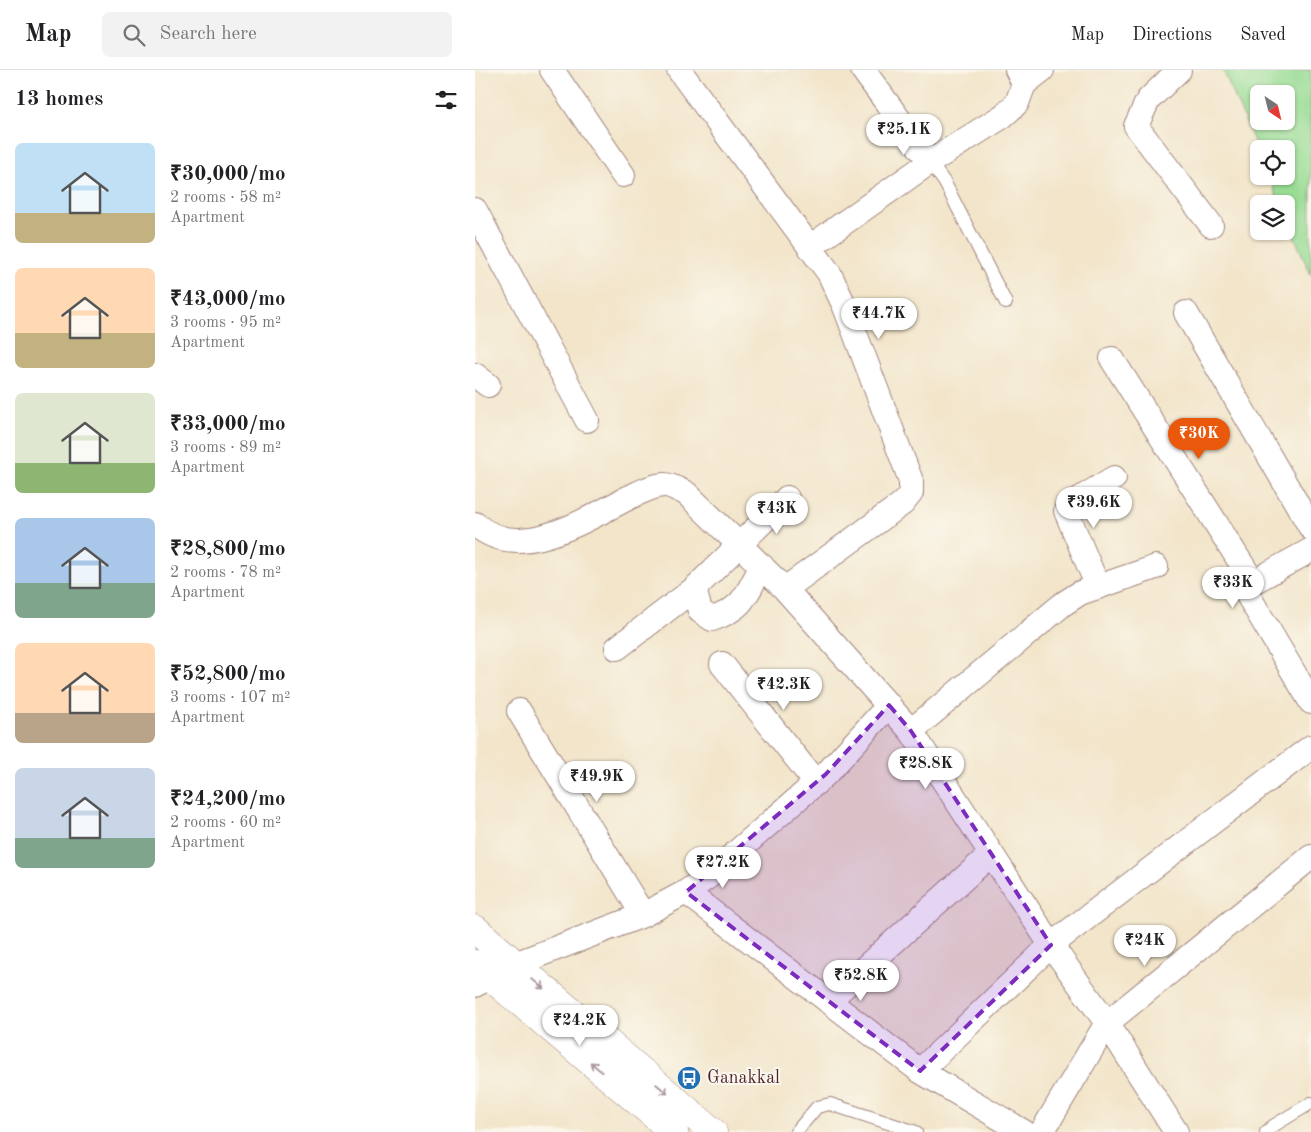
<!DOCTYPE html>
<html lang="en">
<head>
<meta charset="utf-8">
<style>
  :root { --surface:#fff; --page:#f2f2f2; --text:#202124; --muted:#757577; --line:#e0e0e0; --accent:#ea580c }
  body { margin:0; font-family:"Old Standard TT",serif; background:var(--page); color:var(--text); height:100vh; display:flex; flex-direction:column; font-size:19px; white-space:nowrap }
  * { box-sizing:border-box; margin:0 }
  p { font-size:16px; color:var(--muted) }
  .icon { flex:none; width:28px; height:28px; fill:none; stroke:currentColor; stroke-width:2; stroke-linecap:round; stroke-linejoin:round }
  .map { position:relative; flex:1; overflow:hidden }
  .side { display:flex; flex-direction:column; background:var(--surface); width:475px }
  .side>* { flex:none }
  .needle { width:32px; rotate:145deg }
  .controls { position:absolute; left:775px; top:15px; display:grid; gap:10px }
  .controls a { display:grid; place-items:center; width:45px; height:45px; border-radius:8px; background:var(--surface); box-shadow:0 1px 4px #0004; font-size:25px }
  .price { position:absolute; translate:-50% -42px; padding:0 11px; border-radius:18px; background:#fff; color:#222; font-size:16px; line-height:32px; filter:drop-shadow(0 1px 2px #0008) }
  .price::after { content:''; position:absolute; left:50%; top:30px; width:15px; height:11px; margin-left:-8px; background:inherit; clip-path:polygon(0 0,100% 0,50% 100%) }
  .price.selected { background:var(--accent); color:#fff }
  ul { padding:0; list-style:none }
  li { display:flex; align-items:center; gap:15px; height:125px; padding:0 15px }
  li span { display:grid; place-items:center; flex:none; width:140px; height:100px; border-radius:8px; color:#555 }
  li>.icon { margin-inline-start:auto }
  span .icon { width:60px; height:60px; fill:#fffc; stroke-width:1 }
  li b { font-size:21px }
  h2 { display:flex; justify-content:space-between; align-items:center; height:60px; padding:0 15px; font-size:21px }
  header { display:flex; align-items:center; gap:30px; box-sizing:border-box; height:70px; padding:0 25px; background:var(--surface); border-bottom:1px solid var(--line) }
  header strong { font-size:24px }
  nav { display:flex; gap:28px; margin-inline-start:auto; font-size:18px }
  .search { width:350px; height:45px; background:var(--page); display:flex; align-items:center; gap:12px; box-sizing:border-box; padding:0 18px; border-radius:8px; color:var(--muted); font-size:19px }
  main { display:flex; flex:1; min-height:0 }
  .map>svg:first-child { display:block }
</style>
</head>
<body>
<header>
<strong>Map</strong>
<div class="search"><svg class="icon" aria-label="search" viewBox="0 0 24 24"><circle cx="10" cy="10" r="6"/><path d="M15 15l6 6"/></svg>Search here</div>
<nav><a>Map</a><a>Directions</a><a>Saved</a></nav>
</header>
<main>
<section class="side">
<h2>13 homes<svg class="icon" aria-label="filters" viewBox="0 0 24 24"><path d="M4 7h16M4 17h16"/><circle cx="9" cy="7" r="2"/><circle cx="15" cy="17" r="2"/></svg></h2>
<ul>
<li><span style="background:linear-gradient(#bfe0f5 70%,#c2b280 0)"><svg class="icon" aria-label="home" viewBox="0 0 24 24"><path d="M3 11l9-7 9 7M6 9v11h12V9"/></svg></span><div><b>₹30,000/mo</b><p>2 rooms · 58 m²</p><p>Apartment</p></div></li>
<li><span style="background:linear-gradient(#ffd9b3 65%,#c2b280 0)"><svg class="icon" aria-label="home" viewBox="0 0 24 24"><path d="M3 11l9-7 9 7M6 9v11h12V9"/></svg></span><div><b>₹43,000/mo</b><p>3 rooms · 95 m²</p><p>Apartment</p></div></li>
<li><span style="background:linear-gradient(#dfe7d0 70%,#8fb573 0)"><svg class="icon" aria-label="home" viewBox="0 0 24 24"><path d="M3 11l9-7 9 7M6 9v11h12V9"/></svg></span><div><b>₹33,000/mo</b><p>3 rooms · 89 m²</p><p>Apartment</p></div></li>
<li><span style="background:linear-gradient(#a9c7e8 65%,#7fa58c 0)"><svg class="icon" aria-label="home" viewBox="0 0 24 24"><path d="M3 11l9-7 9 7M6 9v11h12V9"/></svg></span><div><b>₹28,800/mo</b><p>2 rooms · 78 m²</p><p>Apartment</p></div></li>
<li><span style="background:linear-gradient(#ffd9b3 70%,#b9a48a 0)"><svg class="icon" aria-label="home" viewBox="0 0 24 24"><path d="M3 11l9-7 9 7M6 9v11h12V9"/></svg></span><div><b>₹52,800/mo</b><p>3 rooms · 107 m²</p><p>Apartment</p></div></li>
<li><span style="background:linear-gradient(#c9d6e8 70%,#7fa58c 0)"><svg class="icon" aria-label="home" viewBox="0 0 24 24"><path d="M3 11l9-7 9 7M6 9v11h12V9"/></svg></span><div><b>₹24,200/mo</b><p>2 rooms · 60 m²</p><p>Apartment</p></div></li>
</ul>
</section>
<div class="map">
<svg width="836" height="1062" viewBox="0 0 836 1062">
  <rect width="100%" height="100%" fill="#fbf7ec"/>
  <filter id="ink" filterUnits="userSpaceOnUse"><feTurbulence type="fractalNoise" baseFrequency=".02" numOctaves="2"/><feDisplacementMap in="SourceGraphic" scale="10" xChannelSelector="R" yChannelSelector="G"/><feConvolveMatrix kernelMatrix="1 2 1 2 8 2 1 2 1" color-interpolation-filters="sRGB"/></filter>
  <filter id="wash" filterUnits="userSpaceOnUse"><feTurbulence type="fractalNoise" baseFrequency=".0096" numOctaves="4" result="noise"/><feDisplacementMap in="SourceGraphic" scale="20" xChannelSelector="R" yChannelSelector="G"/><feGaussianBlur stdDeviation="1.12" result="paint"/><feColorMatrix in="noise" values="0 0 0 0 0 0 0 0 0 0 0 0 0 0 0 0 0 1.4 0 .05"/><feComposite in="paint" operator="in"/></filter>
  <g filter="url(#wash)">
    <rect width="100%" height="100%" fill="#f2e5ca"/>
    <path fill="#99dc94" stroke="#727e60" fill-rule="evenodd" d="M 748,0 L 836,0 L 836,205 L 811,147 L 811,134 L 805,134 L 794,106 L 811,106 L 811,79 L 784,79 L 784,83 ZM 784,24 L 811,24 L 811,51 L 784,51 Z"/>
  </g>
  <g filter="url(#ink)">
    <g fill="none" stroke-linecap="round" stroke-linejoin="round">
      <g stroke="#9e827a" stroke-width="14">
        <path id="lane" d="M 455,92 L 470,113 L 531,233
          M 321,1062 L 342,1037 L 355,1034 L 441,1062
          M 791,1062 L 798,1056 L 836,1033"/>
      </g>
      <g stroke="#9e827a" stroke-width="26">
        <path id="street" d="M 77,0 L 148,105
          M 204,0 L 354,203 L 370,237 L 436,411 L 436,423 L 428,433 L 310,519
          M 388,0 L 455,92
          M 704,0 L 673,30 L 661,56 L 736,155
          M 549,14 L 567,0
          M 0,140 L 112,350
          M 335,177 L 455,92 L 528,46 L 542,33 L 549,14 L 542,0
          M 711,243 L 836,458
          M 637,289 L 778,512
          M 0,305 L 13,315
          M 0,454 C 44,494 111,449 153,428 C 164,423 178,415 190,415 C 196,415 205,421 211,423 L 310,519 L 436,661 L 576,875 L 632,953 L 701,1062
          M 836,480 L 771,516 L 771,522 L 836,632
          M 623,517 L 591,441 L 593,436 L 639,408
          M 219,519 L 312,428
          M 142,578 L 219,519 L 225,541 L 237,549 C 270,538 271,524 287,496
          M 247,594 L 341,713
          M 44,641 L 168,845
          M 436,661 L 588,534 L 605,523 L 681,497
          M 211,822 L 445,1001 L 549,1062
          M 0,915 L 40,894 L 168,845 L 211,822 L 233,807 L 351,704 L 414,635
          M 353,931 L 516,784
          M 445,1001 L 576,875 L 836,677
          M 567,1062 L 632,953 L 836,787"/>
      </g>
      <g stroke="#9e827a" stroke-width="29">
        <path id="secondary" d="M 0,859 L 40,894 L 238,1062
          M 0,894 L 199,1062"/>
      </g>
      <use href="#lane" stroke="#fff" stroke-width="12"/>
      <use href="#street" stroke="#fff" stroke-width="24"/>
      <use href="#secondary" stroke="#fff" stroke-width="28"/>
    </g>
    <defs><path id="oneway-shaft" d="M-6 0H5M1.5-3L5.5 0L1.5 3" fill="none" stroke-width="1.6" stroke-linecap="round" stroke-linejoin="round" transform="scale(1.25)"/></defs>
    <g stroke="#ae9aa0">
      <use href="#oneway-shaft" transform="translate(63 914) rotate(40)"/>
      <use href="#oneway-shaft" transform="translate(121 997) rotate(-140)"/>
      <use href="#oneway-shaft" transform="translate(187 1019) rotate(40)"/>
    </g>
  </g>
  <path fill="#7b2cbf" fill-opacity="0.2" stroke="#7b2cbf" stroke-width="4" stroke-dasharray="10 6" stroke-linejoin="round" d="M 414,635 L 436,661 L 576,875 L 445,1001 L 211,822 L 351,704 Z"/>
  <defs>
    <g id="bus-disc" transform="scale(1.25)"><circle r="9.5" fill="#1f6fb2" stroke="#fbf7ec"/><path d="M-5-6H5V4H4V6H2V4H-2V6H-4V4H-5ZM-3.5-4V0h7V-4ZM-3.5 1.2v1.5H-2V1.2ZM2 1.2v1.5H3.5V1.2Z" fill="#fff"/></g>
  </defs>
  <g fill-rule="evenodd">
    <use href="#bus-disc" x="214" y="1008"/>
  </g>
  <g text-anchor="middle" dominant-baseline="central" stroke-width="4" stroke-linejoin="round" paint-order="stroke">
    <g font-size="18" fill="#4a1f2b" stroke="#fbf7ec" text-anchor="start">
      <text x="232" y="1008">Ganakkal</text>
    </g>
  </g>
</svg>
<div class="controls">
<a><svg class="needle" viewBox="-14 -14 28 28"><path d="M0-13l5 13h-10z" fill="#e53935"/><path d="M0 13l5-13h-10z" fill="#757577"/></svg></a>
<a><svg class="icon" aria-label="locate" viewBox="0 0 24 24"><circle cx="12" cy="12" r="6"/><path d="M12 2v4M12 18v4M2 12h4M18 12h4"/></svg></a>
<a><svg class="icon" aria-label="layers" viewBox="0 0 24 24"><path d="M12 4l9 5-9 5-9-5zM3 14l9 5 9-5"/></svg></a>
</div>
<b class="price" style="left:429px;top:86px">₹25.1K</b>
<b class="price" style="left:404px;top:270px">₹44.7K</b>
<b class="price selected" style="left:724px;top:390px">₹30K</b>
<b class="price" style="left:619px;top:459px">₹39.6K</b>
<b class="price" style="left:302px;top:465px">₹43K</b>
<b class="price" style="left:758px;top:539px">₹33K</b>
<b class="price" style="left:309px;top:641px">₹42.3K</b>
<b class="price" style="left:451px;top:720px">₹28.8K</b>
<b class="price" style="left:122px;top:733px">₹49.9K</b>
<b class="price" style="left:248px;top:819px">₹27.2K</b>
<b class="price" style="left:670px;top:897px">₹24K</b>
<b class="price" style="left:386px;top:932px">₹52.8K</b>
<b class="price" style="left:105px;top:977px">₹24.2K</b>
</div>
</main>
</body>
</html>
